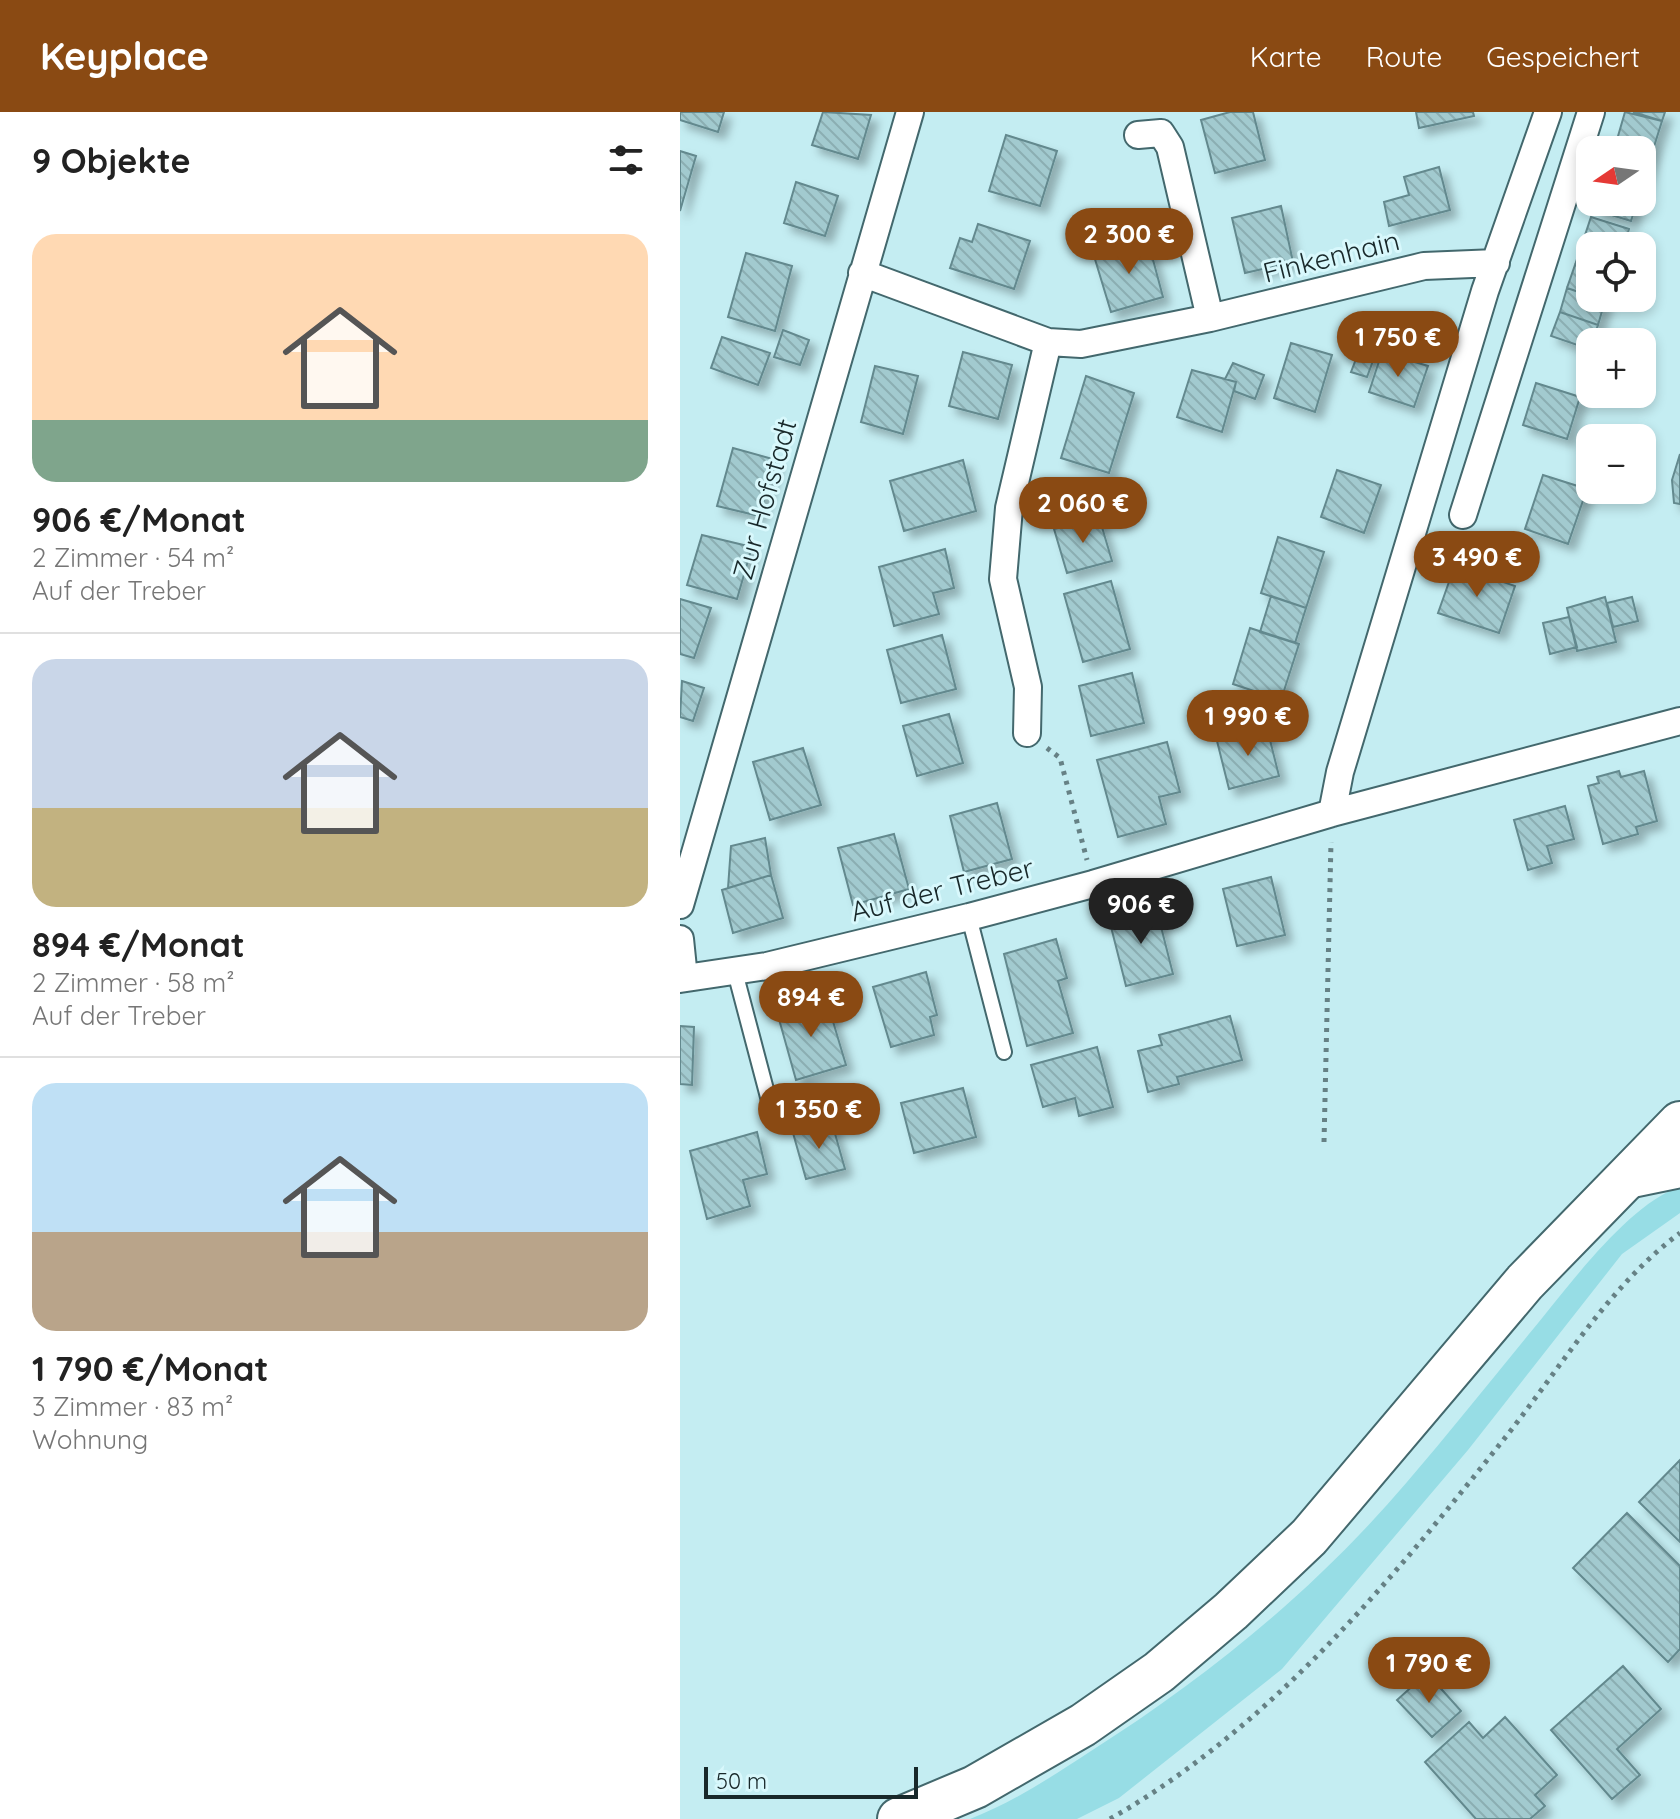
<!DOCTYPE html>
<html lang="de">
<head>
<meta charset="utf-8">
<style>
  :root { --surface:#fff; --page:#f6f6f6; --text:#222; --muted:#767676; --line:#e0e0e0; --accent:#8a4a13 }
  body { margin:0; font-family:Quicksand,sans-serif; background:var(--page); color:var(--text); height:100vh; display:flex; flex-direction:column; font-size:30px; white-space:nowrap }
  * { box-sizing:border-box; margin:0 }
  p { font-size:26px; color:var(--muted) }
  .icon { flex:none; width:44px; height:44px; fill:none; stroke:currentColor; stroke-width:2; stroke-linecap:round; stroke-linejoin:round }
  .map { position:relative; flex:1; overflow:hidden }
  .details { display:flex; flex-direction:column; background:var(--surface); width:680px }
  .details>* { flex:none }
  .needle { width:52px; rotate:257deg }
  .controls { position:absolute; left:896px; top:24px; display:grid; gap:16px }
  .controls a { display:grid; place-items:center; width:80px; height:80px; border-radius:16px; background:var(--surface); box-shadow:0 4px 12px #0003; font-size:40px }
  .scale { position:absolute; left:24px; bottom:20px; width:214px; box-sizing:border-box; padding-left:8px; border:4px solid #18282a; border-top:0; font-size:22px; line-height:28px; white-space:nowrap; color:#18282a; -webkit-text-stroke:6px #d8f8fc; paint-order:stroke }
  .price { position:absolute; translate:-50% -68px; padding:0 18px; border-radius:28px; background:var(--accent); color:#fff; font-size:26px; line-height:52px; filter:drop-shadow(0 2px 4px #0008) }
  .price::after { content:''; position:absolute; left:50%; top:48px; width:24px; height:18px; margin-left:-12px; background:inherit; clip-path:polygon(0 0,100% 0,50% 100%) }
  .price.current { background:#222; color:#fff }
  ul { padding:0; list-style:none }
  li { display:grid; align-content:center; gap:16px; height:424px; padding:0 32px }
  li+li { border-top:2px solid var(--line) }
  li span { display:grid; place-items:center; height:248px; border-radius:24px; color:#555 }
  li>.icon { margin-inline-start:auto }
  span .icon { width:144px; height:144px; fill:#fffc; stroke-width:1 }
  li b { font-size:34px }
  h2 { display:flex; justify-content:space-between; align-items:center; height:96px; padding:0 32px; font-size:34px }
  header { display:flex; align-items:center; gap:48px; box-sizing:border-box; height:112px; padding:0 40px; background:var(--accent); color:#fff }
  header strong { font-size:38px }
  nav { display:flex; gap:44px; margin-inline-start:auto; font-size:28px }
  main { display:flex; flex:1; min-height:0 }
  .map>svg:first-child { display:block }
</style>
</head>
<body>
<header>
<strong>Keyplace</strong>
<nav><a>Karte</a><a>Route</a><a>Gespeichert</a></nav>
</header>
<main>
<section class="details">
<h2>9 Objekte<svg class="icon" aria-label="filters" viewBox="0 0 24 24"><path d="M4 7h16M4 17h16"/><circle cx="9" cy="7" r="2"/><circle cx="15" cy="17" r="2"/></svg></h2>
<ul>
<li><span style="background:linear-gradient(#ffd9b3 75%,#7fa58c 0)"><svg class="icon" aria-label="home" viewBox="0 0 24 24"><path d="M3 11l9-7 9 7M6 9v11h12V9"/></svg></span><div><b>906 €/Monat</b><p>2 Zimmer · 54 m²</p><p>Auf der Treber</p></div></li>
<li><span style="background:linear-gradient(#c9d6e8 60%,#c2b280 0)"><svg class="icon" aria-label="home" viewBox="0 0 24 24"><path d="M3 11l9-7 9 7M6 9v11h12V9"/></svg></span><div><b>894 €/Monat</b><p>2 Zimmer · 58 m²</p><p>Auf der Treber</p></div></li>
<li><span style="background:linear-gradient(#bfe0f5 60%,#b9a48a 0)"><svg class="icon" aria-label="home" viewBox="0 0 24 24"><path d="M3 11l9-7 9 7M6 9v11h12V9"/></svg></span><div><b>1 790 €/Monat</b><p>3 Zimmer · 83 m²</p><p>Wohnung</p></div></li>
</ul>
</section>
<div class="map">
<svg width="1000" height="1707" viewBox="0 0 1000 1707">
  <defs>
    <pattern id="building-back-hatch" width="6" height="6" patternUnits="userSpaceOnUse" patternTransform="scale(2)"><rect width="6" height="6" fill="#a2cacf"/><path d="M-1 5l2 2M0 0l6 6M5-1l2 2" fill="none" stroke="#8baeb2"/></pattern>
    <filter id="shadow"><feDropShadow dx="7" dy="7" stdDeviation="4" flood-color="#0004"/></filter>
  </defs>
  <rect width="100%" height="100%" fill="#c4edf2"/>
  <path fill="#97dde5" d="M 1000,1075 L 1000,1101 L 942,1142 L 788,1338 L 602,1557 L 439,1686 L 397,1707 L 290,1707 C 334,1690 371,1665 411,1639 C 529,1564 636,1477 727,1370 C 770,1320 812,1267 854,1216 C 888,1175 949,1091 1000,1075 Z"/>
  <path fill="url(#building-back-hatch)" stroke="#63898e" stroke-width="2" filter="url(#shadow)" d="M 0,0 L 44,0 L 38,20 L 0,8 Z
    M 143,0 L 191,3 L 178,47 L 132,33 Z
    M 550,0 L 573,0 L 585,48 L 535,61 L 521,8 Z
    M 736,0 L 793,0 L 794,4 L 739,16 Z
    M 945,0 L 982,9 L 962,73 L 962,38 L 934,38 Z
    M 953,0 L 985,0 L 982,9 Z
    M 326,23 L 377,39 L 360,94 L 309,79 Z
    M 0,39 L 16,44 L 0,99 Z
    M 759,55 L 770,98 L 709,114 L 704,90 L 729,83 L 724,65 Z
    M 116,70 L 158,84 L 145,124 L 104,111 Z
    M 918,90 L 957,90 L 951,109 L 915,98 Z
    M 601,94 L 613,150 L 565,161 L 552,106 Z
    M 911,105 L 949,117 L 944,134 L 919,134 L 903,129 Z
    M 298,112 L 350,129 L 334,177 L 270,156 L 280,126 L 292,130 Z
    M 468,129 L 483,185 L 431,200 L 414,144 Z
    M 903,129 L 919,134 L 910,134 L 910,158 L 895,153 Z
    M 66,141 L 112,154 L 95,219 L 48,205 Z
    M 895,153 L 910,158 L 910,184 L 887,176 Z
    M 887,176 L 925,189 L 918,213 L 880,200 Z
    M 880,200 L 918,213 L 909,237 L 871,224 Z
    M 103,218 L 129,228 L 120,253 L 94,245 Z
    M 42,225 L 90,241 L 78,273 L 31,256 Z
    M 611,231 L 652,243 L 635,300 L 594,286 Z
    M 681,234 L 697,238 L 687,265 L 671,260 Z
    M 283,240 L 332,253 L 318,307 L 269,294 Z
    M 702,240 L 748,254 L 734,295 L 689,280 Z
    M 553,251 L 584,263 L 575,287 L 554,279 L 556,270 L 545,267 Z
    M 195,254 L 238,264 L 223,322 L 181,310 Z
    M 512,258 L 556,270 L 542,320 L 497,305 Z
    M 406,264 L 454,281 L 429,361 L 381,346 Z
    M 856,271 L 900,285 L 887,327 L 843,313 Z
    M 53,336 L 96,348 L 79,404 L 37,394 Z
    M 1000,342 L 1000,392 L 994,391 L 992,368 Z
    M 283,348 L 296,399 L 224,419 L 210,369 Z
    M 657,358 L 701,373 L 684,421 L 641,405 Z
    M 863,363 L 907,377 L 888,432 L 845,417 Z
    M 419,405 L 432,449 L 387,461 L 374,417 Z
    M 22,423 L 72,435 L 57,487 L 7,473 Z
    M 598,425 L 644,440 L 626,496 L 581,481 Z
    M 265,437 L 274,476 L 253,481 L 259,502 L 214,514 L 199,455 Z
    M 775,453 L 835,474 L 819,521 L 758,501 Z
    M 431,469 L 450,537 L 403,550 L 384,482 Z
    M 591,484 L 626,496 L 615,531 L 580,520 Z
    M 925,485 L 936,530 L 897,539 L 887,496 Z
    M 952,485 L 958,509 L 933,515 L 927,491 Z
    M 0,487 L 31,496 L 14,546 L 0,542 Z
    M 889,505 L 897,535 L 870,542 L 863,511 Z
    M 570,516 L 619,532 L 601,588 L 553,572 Z
    M 262,523 L 276,577 L 221,591 L 207,538 Z
    M 452,561 L 464,611 L 411,624 L 399,574 Z
    M 2,569 L 24,576 L 13,609 L 0,605 Z
    M 269,602 L 283,651 L 237,664 L 223,614 Z
    M 587,616 L 599,664 L 549,677 L 537,629 Z
    M 487,630 L 500,680 L 479,685 L 486,712 L 438,725 L 417,648 Z
    M 123,636 L 141,693 L 90,708 L 73,650 Z
    M 939,659 L 941,665 L 964,659 L 977,709 L 956,715 L 958,722 L 923,732 L 908,674 L 919,671 L 917,665 Z
    M 317,691 L 332,747 L 284,760 L 270,704 Z
    M 885,694 L 894,727 L 867,734 L 872,751 L 848,758 L 834,708 Z
    M 214,722 L 229,777 L 173,793 L 158,736 Z
    M 85,726 L 91,763 L 48,776 L 51,734 Z
    M 91,763 L 103,806 L 53,821 L 42,778 Z
    M 591,765 L 605,823 L 557,834 L 543,777 Z
    M 476,795 L 493,862 L 446,874 L 429,807 Z
    M 376,827 L 387,866 L 378,869 L 393,921 L 347,934 L 324,842 Z
    M 246,860 L 257,903 L 250,905 L 254,923 L 211,935 L 193,875 Z
    M 146,886 L 166,953 L 116,968 L 97,900 Z
    M 550,904 L 562,948 L 497,965 L 499,972 L 468,980 L 458,939 L 482,933 L 479,923 Z
    M 0,914 L 14,915 L 12,973 L 0,972 Z
    M 417,935 L 433,995 L 399,1004 L 395,986 L 363,995 L 351,953 Z
    M 152,974 L 155,989 L 128,996 L 125,980 Z
    M 283,976 L 296,1025 L 234,1041 L 221,991 Z
    M 152,1011 L 165,1057 L 126,1067 L 113,1021 Z
    M 77,1020 L 87,1062 L 63,1068 L 70,1094 L 27,1107 L 10,1039 Z
    M 1000,1348 L 1000,1430 L 959,1390 Z
    M 947,1401 L 1000,1454 L 1000,1537 L 988,1550 L 893,1456 Z
    M 943,1554 L 981,1597 L 937,1637 L 960,1663 L 932,1687 L 871,1618 Z
    M 747,1561 L 781,1599 L 752,1625 L 717,1588 Z
    M 825,1605 L 877,1663 L 855,1683 L 865,1694 L 850,1707 L 796,1707 L 745,1650 L 789,1610 L 803,1626 Z"/>
  <g fill="none" stroke-linecap="round" stroke-linejoin="round">
    <g stroke="#43686d" stroke-width="18">
      <path id="lane" d="M 289,805 L 324,940
        M 55,860 L 93,1004"/>
    </g>
    <g stroke="#43686d" stroke-width="30">
      <path id="street" d="M 458,23 L 481,21 L 490,35 L 530,206
        M 182,161 L 368,230 L 401,232 L 530,206 L 744,154 L 816,151
        M 783,403 L 911,0
        M 347,621 L 348,575 L 323,467 L 329,396 L 368,230
        M 652,701 L 660,660 L 805,179 L 868,0
        M 0,793 L 230,0
        M 0,827 L 4,866
        M 0,867 L 87,854 L 289,805 L 413,772 L 652,701 L 1000,609"/>
    </g>
    <g stroke="#43686d" stroke-width="40">
      <path id="secondary" d="M 943,1069 L 1000,1057"/>
    </g>
    <g stroke="#43686d" stroke-width="46">
      <path id="primary" d="M 219,1707 L 295,1675 L 403,1613 L 479,1560 L 551,1499 L 629,1425 L 845,1170 L 1000,1011"/>
    </g>
    <path stroke="#668185" stroke-width="5" stroke-dasharray="4 6" stroke-linecap="butt" d="M 367,636 L 380,646 L 407,748
      M 644,1030 L 651,730
      M 430,1707 C 589,1616 707,1474 820,1332 C 877,1262 927,1175 1000,1121"/>
    <use href="#lane" stroke="#fff" stroke-width="14"/>
    <use href="#street" stroke="#fff" stroke-width="26"/>
    <use href="#secondary" stroke="#fff" stroke-width="36"/>
    <use href="#primary" stroke="#fff" stroke-width="42"/>
  </g>
  <g text-anchor="middle" dominant-baseline="central" stroke-width="6" stroke-linejoin="round" paint-order="stroke">
    <g font-size="28" fill="#18282a" stroke="#d8f8fc">
      <text transform="translate(651 144) rotate(-14)">Finkenhain</text>
      <text transform="translate(84 387) rotate(-74)">Zur Hofstadt</text>
      <text transform="translate(262 777) rotate(-14)">Auf der Treber</text>
    </g>
  </g>
</svg>
<div class="controls">
<a><svg class="needle" viewBox="-14 -14 28 28"><path d="M0-13l5 13h-10z" fill="#e53935"/><path d="M0 13l5-13h-10z" fill="#767676"/></svg></a>
<a><svg class="icon" aria-label="locate" viewBox="0 0 24 24"><circle cx="12" cy="12" r="6"/><path d="M12 2v4M12 18v4M2 12h4M18 12h4"/></svg></a>
<a>+</a>
<a>−</a>
</div>
<div class="scale">50 m</div>
<b class="price" style="left:449px;top:164px">2 300 €</b>
<b class="price" style="left:718px;top:267px">1 750 €</b>
<b class="price" style="left:403px;top:433px">2 060 €</b>
<b class="price" style="left:797px;top:487px">3 490 €</b>
<b class="price" style="left:568px;top:646px">1 990 €</b>
<b class="price current" style="left:461px;top:834px">906 €</b>
<b class="price" style="left:131px;top:927px">894 €</b>
<b class="price" style="left:139px;top:1039px">1 350 €</b>
<b class="price" style="left:749px;top:1593px">1 790 €</b>
</div>
</main>
</body>
</html>
